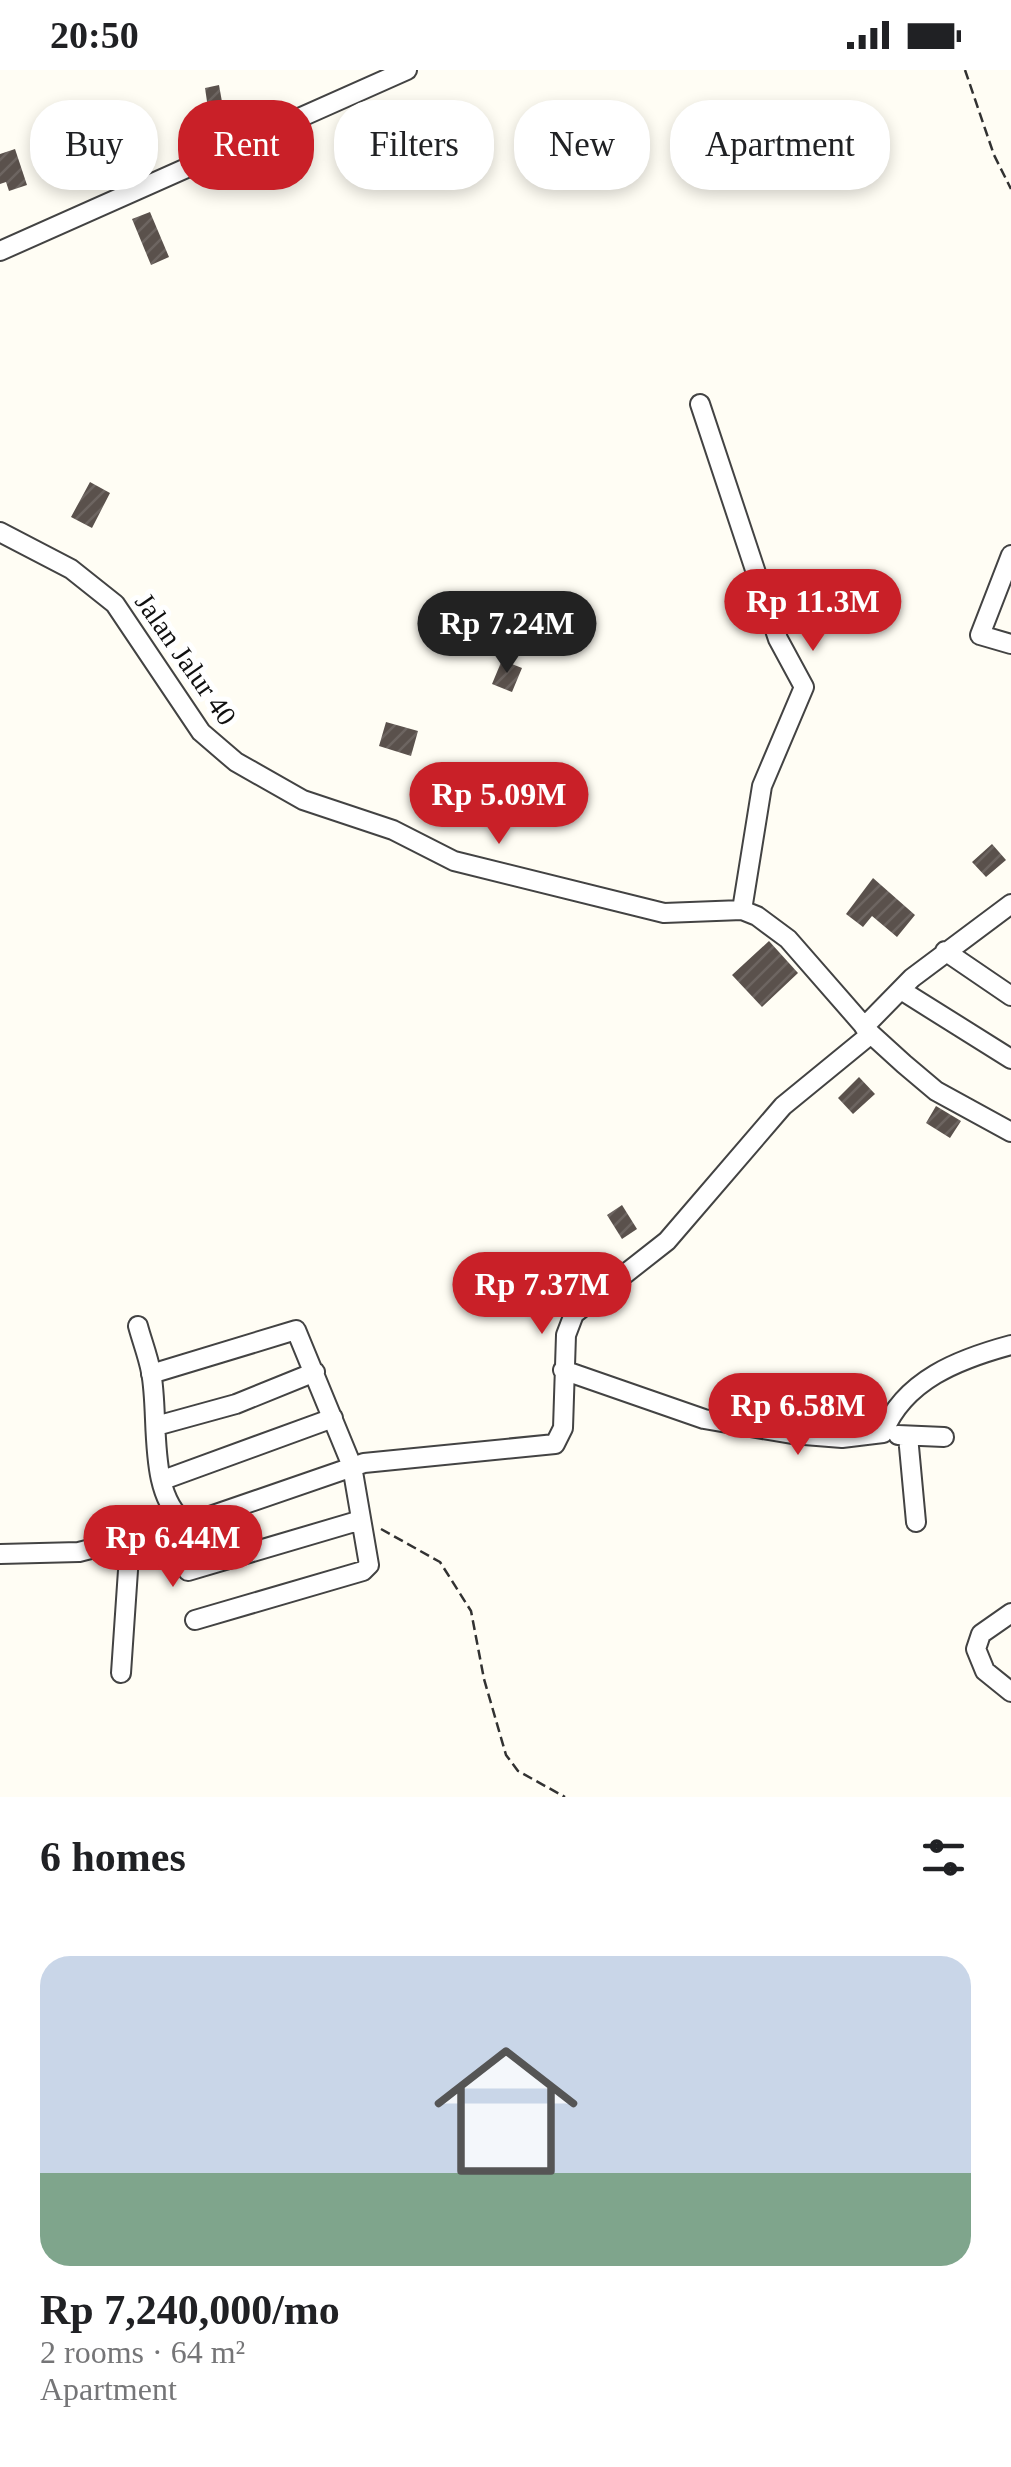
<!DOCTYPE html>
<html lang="en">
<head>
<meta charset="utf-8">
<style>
  :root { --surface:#fff; --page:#f2f2f2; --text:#202124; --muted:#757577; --line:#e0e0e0; --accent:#c92028 }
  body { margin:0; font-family:"Times New Roman",serif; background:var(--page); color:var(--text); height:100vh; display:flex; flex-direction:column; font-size:38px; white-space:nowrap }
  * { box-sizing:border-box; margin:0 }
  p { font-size:32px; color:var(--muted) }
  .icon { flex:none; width:55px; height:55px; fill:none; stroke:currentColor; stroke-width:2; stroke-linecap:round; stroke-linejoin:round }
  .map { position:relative; height:1727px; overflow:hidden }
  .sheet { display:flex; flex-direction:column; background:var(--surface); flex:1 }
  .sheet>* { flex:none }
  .banner { position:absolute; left:30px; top:30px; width:952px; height:90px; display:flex; gap:20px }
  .price { position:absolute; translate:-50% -85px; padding:0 22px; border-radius:35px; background:var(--accent); color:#fff; font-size:32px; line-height:65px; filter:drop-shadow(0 2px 5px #0008) }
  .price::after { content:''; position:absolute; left:50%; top:60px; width:30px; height:22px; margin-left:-15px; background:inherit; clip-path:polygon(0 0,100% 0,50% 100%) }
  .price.on { background:#222; color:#fff }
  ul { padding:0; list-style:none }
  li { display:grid; align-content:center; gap:20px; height:530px; padding:0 40px }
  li+li { border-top:2px solid var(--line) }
  li span { display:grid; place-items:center; height:310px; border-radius:30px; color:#555 }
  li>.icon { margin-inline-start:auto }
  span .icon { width:180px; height:180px; fill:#fffc; stroke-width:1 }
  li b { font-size:42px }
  h2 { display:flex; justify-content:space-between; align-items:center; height:120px; padding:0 40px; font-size:42px }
  .pill { padding:0 35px; border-radius:40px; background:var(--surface); box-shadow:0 5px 15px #0003; font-size:35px; line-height:90px }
  .pill.on { background:var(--accent); color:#fff }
  .status { display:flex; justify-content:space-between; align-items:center; height:70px; padding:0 50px; background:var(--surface); direction:ltr }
  .status svg { height:28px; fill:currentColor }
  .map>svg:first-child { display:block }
</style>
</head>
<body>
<div class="status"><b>20:50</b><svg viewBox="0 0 49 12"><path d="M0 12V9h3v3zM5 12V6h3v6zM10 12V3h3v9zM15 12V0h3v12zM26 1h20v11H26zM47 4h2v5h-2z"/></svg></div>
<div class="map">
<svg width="1011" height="1727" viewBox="0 0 1011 1727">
  <defs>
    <pattern id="building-hatch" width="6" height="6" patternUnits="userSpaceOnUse" patternTransform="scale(2.5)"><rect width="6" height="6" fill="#5a514c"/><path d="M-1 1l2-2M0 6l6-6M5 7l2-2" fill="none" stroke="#6d6561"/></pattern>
  </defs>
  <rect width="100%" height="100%" fill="#fffdf4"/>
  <path fill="url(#building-hatch)" d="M 219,15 L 224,43 L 209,45 L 205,18 Z
    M 15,79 L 27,115 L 9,121 L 6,112 L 0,114 L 0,84 Z
    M 87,79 L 88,102 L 69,104 L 67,80 Z
    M 150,142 L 169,187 L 151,195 L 132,149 Z
    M 90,412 L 110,423 L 92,458 L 71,447 Z
    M 502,590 L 522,598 L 512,622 L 492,614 Z
    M 386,652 L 418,661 L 411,686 L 379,676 Z
    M 992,774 L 1006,790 L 986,807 L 972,792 Z
    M 873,808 L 915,845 L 897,867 L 872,846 L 863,857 L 846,844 Z
    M 769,871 L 798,903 L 762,937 L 732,905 Z
    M 859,1007 L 875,1024 L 853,1044 L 838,1028 Z
    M 936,1036 L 961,1051 L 950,1068 L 926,1053 Z
    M 622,1135 L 637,1159 L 622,1169 L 607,1145 Z"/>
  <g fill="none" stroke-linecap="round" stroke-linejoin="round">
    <g stroke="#434343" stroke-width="22">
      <path id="street" d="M 0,181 L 407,0
        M 700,334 L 778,569 L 804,617 L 762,716 L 742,840
        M 0,462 L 71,499 L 115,534 L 201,662 L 236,692 L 303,730 L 393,760 L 454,791 L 664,843 L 742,840 L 757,846 L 788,869 L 871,964 L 904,994 L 936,1021 L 1011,1062
        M 1011,485 L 980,565 L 1011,574
        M 945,881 L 1011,926
        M 901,920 L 1011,989
        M 864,957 L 912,908 L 1011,834
        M 138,1256 C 142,1271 148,1286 151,1302 C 160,1347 146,1425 187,1454 L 364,1393 L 555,1374 L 563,1358 L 566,1265 L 574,1244 L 667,1171 L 783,1036 L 871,964
        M 563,1300 L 704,1349 L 792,1364 L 842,1368 L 883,1363 C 904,1310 959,1289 1011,1275
        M 151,1304 L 296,1260 L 352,1396 L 369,1495 L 363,1501 L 195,1550
        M 156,1356 L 236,1334 L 315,1302
        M 898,1365 L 944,1367
        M 908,1366 L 916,1452
        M 163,1410 L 333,1348
        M 0,1484 L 79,1482 L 187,1454 L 188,1501 L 361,1450
        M 1011,1543 L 981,1564 L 976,1579 L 985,1601 L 1011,1622
        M 121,1603 L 130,1471"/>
    </g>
    <path stroke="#323232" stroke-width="2.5" stroke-dasharray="10 5" stroke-linecap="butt" d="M 965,0 L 994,85 L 1011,119
      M 381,1459 L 440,1492 L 471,1541 L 484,1609 L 506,1685 L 518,1701 L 565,1727"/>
    <use href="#street" stroke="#fff" stroke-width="18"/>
  </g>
  <g text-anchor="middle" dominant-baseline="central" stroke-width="10" stroke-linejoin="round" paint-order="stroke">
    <g font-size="28" fill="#101010" stroke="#fff">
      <text transform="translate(186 589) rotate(55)">Jalan Jalur 40</text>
    </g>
  </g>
</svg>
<b class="price" style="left:813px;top:584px">Rp 11.3M</b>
<b class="price on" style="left:507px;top:606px">Rp 7.24M</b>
<b class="price" style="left:499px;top:777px">Rp 5.09M</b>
<b class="price" style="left:542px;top:1267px">Rp 7.37M</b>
<b class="price" style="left:798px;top:1388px">Rp 6.58M</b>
<b class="price" style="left:173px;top:1520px">Rp 6.44M</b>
<div class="banner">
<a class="pill">Buy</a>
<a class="pill on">Rent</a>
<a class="pill">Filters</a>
<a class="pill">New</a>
<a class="pill">Apartment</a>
</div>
</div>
<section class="sheet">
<h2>6 homes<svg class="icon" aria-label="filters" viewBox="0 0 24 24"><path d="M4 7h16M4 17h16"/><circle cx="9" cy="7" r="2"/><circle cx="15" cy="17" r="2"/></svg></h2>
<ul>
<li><span style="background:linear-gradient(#c9d6e8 70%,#7fa58c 0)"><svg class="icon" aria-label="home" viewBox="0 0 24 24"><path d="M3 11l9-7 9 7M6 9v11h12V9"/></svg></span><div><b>Rp 7,240,000/mo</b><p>2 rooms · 64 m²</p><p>Apartment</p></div></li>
</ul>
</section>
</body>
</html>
